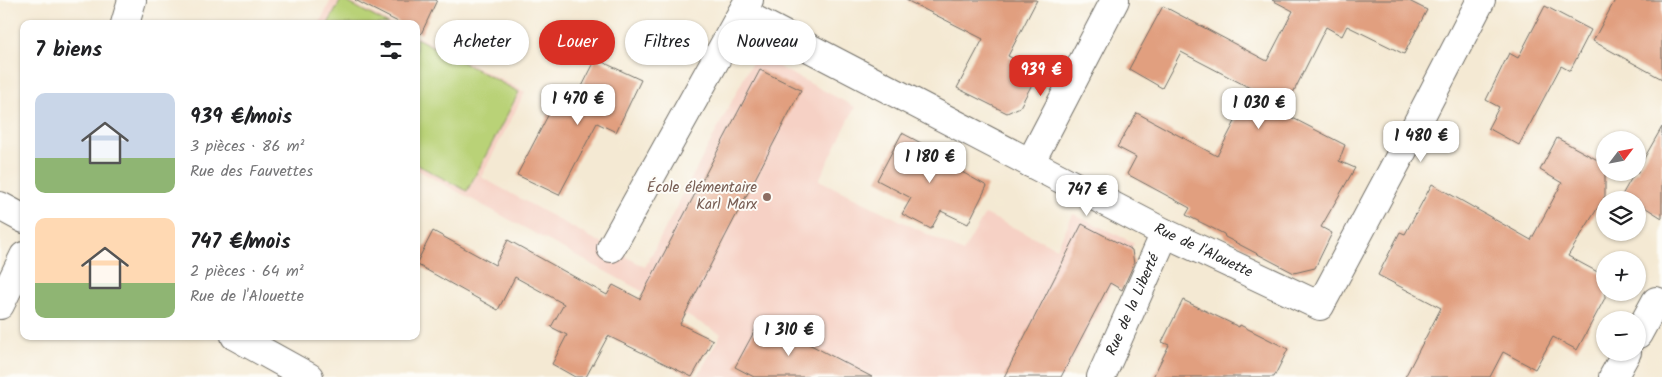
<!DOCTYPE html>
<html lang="fr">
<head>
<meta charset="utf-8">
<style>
  :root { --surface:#fff; --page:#f6f6f6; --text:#202124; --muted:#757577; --accent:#d93025 }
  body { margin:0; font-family:Kalam,sans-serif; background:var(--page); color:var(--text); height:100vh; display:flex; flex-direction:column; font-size:19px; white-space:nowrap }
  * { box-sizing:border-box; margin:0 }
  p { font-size:16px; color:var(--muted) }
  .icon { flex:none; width:28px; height:28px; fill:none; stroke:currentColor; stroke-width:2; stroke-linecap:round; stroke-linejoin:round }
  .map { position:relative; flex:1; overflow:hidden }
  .panel { position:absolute; left:20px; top:20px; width:400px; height:320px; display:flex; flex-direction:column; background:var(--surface); border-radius:10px; box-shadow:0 1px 4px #0004 }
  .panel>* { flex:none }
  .top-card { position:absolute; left:435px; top:20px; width:475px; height:45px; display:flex; gap:10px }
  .needle { width:32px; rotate:58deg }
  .tools { position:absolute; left:1596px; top:131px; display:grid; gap:10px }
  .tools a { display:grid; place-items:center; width:50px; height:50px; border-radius:50%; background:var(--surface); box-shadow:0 1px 4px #0004; font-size:25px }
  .price { position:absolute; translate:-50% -42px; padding:0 11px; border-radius:10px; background:#fff; color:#222; font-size:16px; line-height:32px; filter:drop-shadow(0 1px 2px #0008) }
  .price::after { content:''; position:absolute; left:50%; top:30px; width:15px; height:11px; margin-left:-8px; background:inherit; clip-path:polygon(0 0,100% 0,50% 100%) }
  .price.selected { background:var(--accent); color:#fff }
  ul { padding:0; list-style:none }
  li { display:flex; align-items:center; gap:15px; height:125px; padding:0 15px }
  li span { display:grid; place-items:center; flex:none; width:140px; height:100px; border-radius:10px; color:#555 }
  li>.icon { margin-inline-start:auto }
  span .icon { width:60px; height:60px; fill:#fffc; stroke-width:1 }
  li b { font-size:21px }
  h2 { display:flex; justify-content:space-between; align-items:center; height:60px; padding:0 15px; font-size:21px }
  .pill { padding:0 18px; border-radius:22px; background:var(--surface); box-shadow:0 1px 4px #0004; font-size:18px; line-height:45px }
  .pill.selected { background:var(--accent); color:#fff }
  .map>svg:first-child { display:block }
</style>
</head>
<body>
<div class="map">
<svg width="1662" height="377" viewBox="0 0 1662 377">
  <rect width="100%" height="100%" fill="#fdfcf7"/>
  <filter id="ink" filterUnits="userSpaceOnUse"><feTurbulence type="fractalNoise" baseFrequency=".02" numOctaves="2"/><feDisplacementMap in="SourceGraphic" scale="10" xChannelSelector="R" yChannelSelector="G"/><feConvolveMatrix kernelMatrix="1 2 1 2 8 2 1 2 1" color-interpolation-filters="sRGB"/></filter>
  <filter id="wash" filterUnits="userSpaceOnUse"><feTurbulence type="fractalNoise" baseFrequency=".0096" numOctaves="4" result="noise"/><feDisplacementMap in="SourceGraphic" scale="20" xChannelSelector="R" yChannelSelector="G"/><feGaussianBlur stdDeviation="1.12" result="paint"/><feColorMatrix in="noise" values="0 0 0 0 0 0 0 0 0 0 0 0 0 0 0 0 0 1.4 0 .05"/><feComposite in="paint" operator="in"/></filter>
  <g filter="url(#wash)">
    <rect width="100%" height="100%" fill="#f4e9d3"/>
    <path fill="#f6d1c5" d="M 331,0 L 347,0 L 393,24 L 319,24 Z
      M 416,36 L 525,92 L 481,177 L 645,267 L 756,55 L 855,107 L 819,180 L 963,252 L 985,214 L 1057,248 L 1073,214 L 1134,243 L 1063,377 L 697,377 L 721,334 L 416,169 Z"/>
    <path fill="#b9d277" stroke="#727e51" d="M 341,0 L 343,0 L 388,24 L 328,24 Z
      M 416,38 L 519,92 L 467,191 L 416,164 Z"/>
    <g id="blocks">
      <path fill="#e19f7f" d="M 355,0 L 437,0 L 421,34 L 416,31 L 416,24 L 402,24 Z
        M 906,0 L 1037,0 L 1008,56 L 1039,71 L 1020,107 L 1007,113 L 957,88 L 983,39 Z
        M 1272,0 L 1407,0 L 1427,10 L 1404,54 L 1347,26 L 1342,36 L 1326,27 L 1283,113 L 1345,145 L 1339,161 L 1355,168 L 1321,227 L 1332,233 L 1315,268 L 1294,273 L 1225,237 L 1224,234 L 1186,215 L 1190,208 L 1127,174 L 1136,157 L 1117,147 L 1137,113 L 1217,156 L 1252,89 L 1181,52 L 1162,88 L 1129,69 L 1163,6 L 1267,61 L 1293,11 Z
        M 1615,0 L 1662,0 L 1662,79 L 1593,41 Z
        M 1545,6 L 1591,30 L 1570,71 L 1561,66 L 1519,145 L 1488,128 L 1499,107 L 1486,100 L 1509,53 L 1518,58 Z
        M 596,59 L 641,80 L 616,132 L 597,123 L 559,195 L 517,175 L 555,102 L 570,110 Z
        M 760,70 L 801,90 L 680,324 L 713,340 L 692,377 L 608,336 L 586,377 L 575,377 L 552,364 L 567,335 L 551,327 L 564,304 L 515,277 L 498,310 L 416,264 L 433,231 L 495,265 L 508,240 L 607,295 L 613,285 L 640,299 Z
        M 1662,127 L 1662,218 L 1638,203 L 1638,200 L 1632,200 L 1622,195 L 1635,172 L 1638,172 L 1638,169 Z
        M 902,133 L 938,152 L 935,157 L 987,186 L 968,224 L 941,211 L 931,229 L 902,214 L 911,198 L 877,180 Z
        M 1557,138 L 1605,164 L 1605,196 L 1568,256 L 1605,276 L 1605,298 L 1577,350 L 1553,337 L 1535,369 L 1503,352 L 1490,377 L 1405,377 L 1441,308 L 1378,275 L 1400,232 L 1405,234 L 1432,184 L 1531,240 L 1562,183 L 1540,170 Z
        M 1082,224 L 1132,250 L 1134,264 L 1122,290 L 1110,283 L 1061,377 L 1004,377 Z
        M 1183,300 L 1239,327 L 1240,325 L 1288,349 L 1274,377 L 1153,377 L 1169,345 L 1162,342 Z
        M 761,319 L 872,377 L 754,377 L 735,367 Z"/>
    </g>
  </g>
  <g filter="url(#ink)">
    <use href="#blocks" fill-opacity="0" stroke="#716e66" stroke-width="1"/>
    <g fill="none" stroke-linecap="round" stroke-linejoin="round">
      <g stroke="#716e66" stroke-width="30">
        <g id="street">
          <path id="s1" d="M 742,13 L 1165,233 L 1320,306 L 1407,143 L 1481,0"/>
          <path d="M 125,24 L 132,0"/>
          <path d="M 1030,163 L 1115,0"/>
          <path d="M 0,206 L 24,219"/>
          <path d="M 611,248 L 749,0"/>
          <path d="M 0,305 L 24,256"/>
          <path d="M 1638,334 L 1656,301 L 1662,304"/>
          <path d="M 235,336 L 309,377"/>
          <path id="s2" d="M 1101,377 L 1165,233"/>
          <path d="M 1613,377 L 1627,352"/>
        </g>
      </g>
      <use href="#street" stroke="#fff" stroke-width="28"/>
    </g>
  </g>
  <circle fill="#8d6e63" stroke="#fdfcf7" stroke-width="2" cx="767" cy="197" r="5"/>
  <g text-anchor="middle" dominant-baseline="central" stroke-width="4" stroke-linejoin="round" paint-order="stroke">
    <g font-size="15" fill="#785e54" stroke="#fdfcf7" text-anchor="end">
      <text x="757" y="188">École élémentaire<tspan x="757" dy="17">Karl Marx</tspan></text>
    </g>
    <g font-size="15" fill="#2b2b2b" stroke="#fdfcf7">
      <text stroke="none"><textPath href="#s1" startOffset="519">Rue de l'Alouette</textPath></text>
      <text stroke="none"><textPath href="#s2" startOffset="79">Rue de la Liberté</textPath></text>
    </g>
  </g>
</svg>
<div class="tools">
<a><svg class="needle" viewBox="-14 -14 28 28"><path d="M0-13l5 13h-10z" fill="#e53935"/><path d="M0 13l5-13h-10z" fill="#757577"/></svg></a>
<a><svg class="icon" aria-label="layers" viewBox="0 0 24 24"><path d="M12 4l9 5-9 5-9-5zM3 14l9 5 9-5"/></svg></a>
<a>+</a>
<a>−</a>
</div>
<b class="price selected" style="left:1041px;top:97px">939 €</b>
<b class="price" style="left:578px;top:126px">1 470 €</b>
<b class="price" style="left:1259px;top:130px">1 030 €</b>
<b class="price" style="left:1421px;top:163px">1 480 €</b>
<b class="price" style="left:930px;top:184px">1 180 €</b>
<b class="price" style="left:1087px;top:217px">747 €</b>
<b class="price" style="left:789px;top:357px">1 310 €</b>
<div class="top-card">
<a class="pill">Acheter</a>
<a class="pill selected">Louer</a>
<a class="pill">Filtres</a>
<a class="pill">Nouveau</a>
</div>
<section class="panel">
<h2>7 biens<svg class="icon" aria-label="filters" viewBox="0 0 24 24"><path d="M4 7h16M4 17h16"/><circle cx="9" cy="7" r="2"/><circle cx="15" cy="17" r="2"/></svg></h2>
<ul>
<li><span style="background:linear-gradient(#c9d6e8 65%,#8fb573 0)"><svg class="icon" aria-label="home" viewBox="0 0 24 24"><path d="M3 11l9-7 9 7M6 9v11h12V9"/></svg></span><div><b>939 €/mois</b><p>3 pièces · 86 m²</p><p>Rue des Fauvettes</p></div></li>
<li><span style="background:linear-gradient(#ffd9b3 65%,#8fb573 0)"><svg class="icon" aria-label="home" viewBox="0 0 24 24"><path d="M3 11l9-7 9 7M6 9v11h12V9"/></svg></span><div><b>747 €/mois</b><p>2 pièces · 64 m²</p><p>Rue de l'Alouette</p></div></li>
</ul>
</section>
</div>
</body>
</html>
